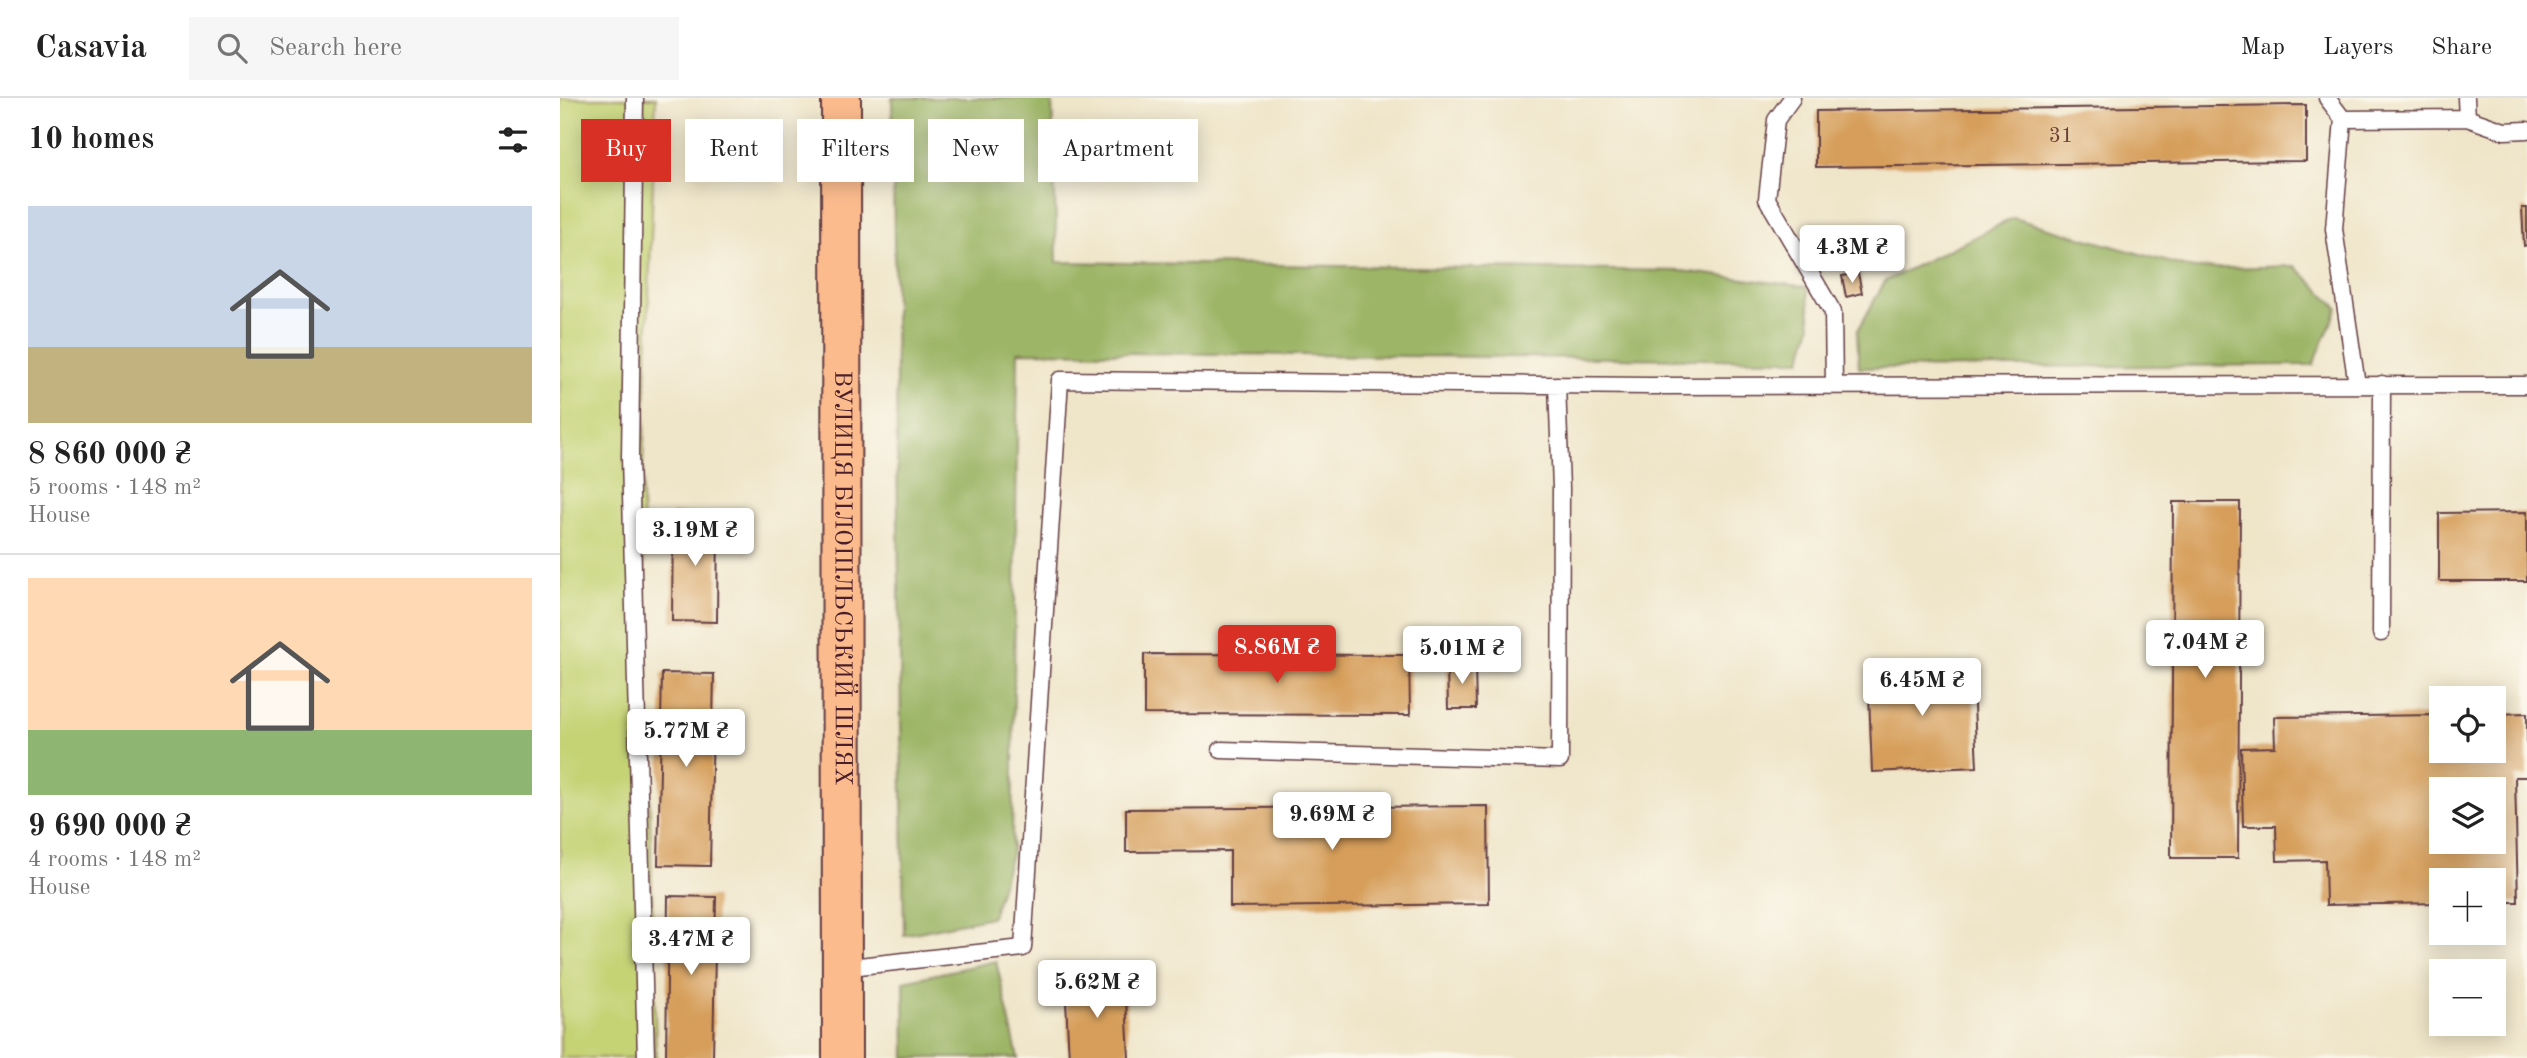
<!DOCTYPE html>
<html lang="en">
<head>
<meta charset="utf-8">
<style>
  :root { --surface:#fff; --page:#f6f6f6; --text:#222; --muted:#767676; --line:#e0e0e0; --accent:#d93025 }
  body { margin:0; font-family:"Old Standard TT",serif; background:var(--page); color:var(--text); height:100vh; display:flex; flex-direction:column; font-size:26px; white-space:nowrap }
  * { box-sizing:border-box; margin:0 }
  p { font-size:23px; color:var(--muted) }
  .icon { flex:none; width:38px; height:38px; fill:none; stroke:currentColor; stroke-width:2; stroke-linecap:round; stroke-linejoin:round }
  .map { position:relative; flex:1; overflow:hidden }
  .drawer { display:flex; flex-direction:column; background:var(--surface); width:560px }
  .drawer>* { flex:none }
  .hud { position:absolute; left:21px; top:21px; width:665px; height:63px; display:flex; gap:14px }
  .tools { position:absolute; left:1869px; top:588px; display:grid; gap:14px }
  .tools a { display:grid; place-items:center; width:77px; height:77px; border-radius:0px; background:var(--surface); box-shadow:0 4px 18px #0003; font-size:35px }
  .price { position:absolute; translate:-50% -60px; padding:0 16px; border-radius:7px; background:#fff; color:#222; font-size:23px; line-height:46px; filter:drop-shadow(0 2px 4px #0008) }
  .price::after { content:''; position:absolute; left:50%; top:42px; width:21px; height:16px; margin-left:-10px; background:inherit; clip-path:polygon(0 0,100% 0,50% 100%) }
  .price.active { background:var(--accent); color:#fff }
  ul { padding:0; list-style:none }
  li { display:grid; align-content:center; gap:14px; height:371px; padding:0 28px }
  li+li { border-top:2px solid var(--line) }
  li span { display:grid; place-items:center; height:217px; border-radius:0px; color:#555 }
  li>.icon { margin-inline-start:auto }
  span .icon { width:126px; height:126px; fill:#fffc; stroke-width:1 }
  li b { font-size:30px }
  h2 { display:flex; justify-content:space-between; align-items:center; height:84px; padding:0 28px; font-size:30px }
  .tag { padding:0 24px; border-radius:0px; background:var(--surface); box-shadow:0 4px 18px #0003; font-size:24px; line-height:63px }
  .tag.active { background:var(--accent); color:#fff }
  header { display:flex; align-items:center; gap:42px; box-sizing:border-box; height:98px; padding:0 35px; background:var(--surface); border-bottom:2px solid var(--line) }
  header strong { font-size:33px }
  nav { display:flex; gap:38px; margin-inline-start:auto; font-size:24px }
  .search { width:490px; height:63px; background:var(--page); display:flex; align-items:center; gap:18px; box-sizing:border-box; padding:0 24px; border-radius:0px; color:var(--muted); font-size:26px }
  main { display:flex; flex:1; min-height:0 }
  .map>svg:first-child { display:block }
</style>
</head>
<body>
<header>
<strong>Casavia</strong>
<div class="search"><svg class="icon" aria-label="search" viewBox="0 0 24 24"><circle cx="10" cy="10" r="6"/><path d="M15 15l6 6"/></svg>Search here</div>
<nav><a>Map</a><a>Layers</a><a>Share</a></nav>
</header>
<main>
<section class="drawer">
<h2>10 homes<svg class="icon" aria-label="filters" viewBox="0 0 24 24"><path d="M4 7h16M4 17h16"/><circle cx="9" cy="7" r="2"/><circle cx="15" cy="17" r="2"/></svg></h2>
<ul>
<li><span style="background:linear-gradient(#c9d6e8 65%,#c2b280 0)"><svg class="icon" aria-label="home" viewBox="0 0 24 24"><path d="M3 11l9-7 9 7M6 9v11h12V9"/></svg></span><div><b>8 860 000 ₴</b><p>5 rooms · 148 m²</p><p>House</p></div></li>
<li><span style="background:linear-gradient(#ffd9b3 70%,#8fb573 0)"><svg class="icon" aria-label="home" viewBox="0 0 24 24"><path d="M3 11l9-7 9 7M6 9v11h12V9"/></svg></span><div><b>9 690 000 ₴</b><p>4 rooms · 148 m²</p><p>House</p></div></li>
</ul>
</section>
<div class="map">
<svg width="1967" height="960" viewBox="0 0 1967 960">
  <rect width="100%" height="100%" fill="#fbf7ec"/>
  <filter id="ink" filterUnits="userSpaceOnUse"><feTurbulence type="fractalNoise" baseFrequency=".0143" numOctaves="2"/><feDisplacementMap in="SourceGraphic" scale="14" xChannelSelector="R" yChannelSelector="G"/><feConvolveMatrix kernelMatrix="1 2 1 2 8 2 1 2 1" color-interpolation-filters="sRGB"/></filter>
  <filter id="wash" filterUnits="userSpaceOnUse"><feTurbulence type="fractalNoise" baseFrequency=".00686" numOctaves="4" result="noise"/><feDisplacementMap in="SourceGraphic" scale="28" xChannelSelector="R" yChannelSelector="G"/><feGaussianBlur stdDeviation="1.57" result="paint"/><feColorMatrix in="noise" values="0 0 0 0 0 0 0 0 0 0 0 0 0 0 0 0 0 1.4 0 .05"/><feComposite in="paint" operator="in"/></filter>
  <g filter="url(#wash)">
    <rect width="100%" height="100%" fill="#efe5c9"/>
    <path fill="#c5d374" stroke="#887950" stroke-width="2" d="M 0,0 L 96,0 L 82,395 L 96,960 L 0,960 Z"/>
    <path fill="#9cb566" stroke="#736a48" stroke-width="2" d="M 332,0 L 492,0 L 497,164 L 1122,173 L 1247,189 L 1251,228 L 1241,262 L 458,254 L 452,753 L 432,819 L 344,837 Z
      M 1453,120 L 1633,171 L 1735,168 L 1778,210 L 1753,267 L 1299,270 L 1297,234 L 1325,183 Z
      M 436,863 L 458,960 L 345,960 L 344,883 Z"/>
    <g id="blocks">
      <path fill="#d69e5a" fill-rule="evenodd" d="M 1746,7 L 1746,63 L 1256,69 L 1256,13 Z
        M 1962,110 L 1967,110 L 1967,147 L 1964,148 Z
        M 1298,175 L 1302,195 L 1286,199 L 1282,178 Z
        M 1613,404 L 1680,404 L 1678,760 L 1611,760 Z
        M 1967,414 L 1967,483 L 1879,483 L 1879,415 Z
        M 113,415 L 158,416 L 157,524 L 112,523 Z
        M 584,556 L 849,557 L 850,617 L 584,616 Z
        M 887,566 L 915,566 L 916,611 L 888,611 Z
        M 1412,567 L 1417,669 L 1312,674 L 1308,571 Z
        M 102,575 L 154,576 L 150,768 L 98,767 Z
        M 1967,615 L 1967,679 L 1955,679 L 1958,804 L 1934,804 L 1934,782 L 1881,782 L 1881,805 L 1766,807 L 1765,762 L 1717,763 L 1716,728 L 1683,728 L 1681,650 L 1715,649 L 1714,619 L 1881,617 L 1881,653 L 1934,653 L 1934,616 ZM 1881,691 L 1934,691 L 1934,744 L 1881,744 Z
        M 928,708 L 929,806 L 670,809 L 670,753 L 566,754 L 566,711 Z
        M 108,798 L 156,799 L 153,960 L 106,960 Z
        M 565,882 L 569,960 L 509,960 L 505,885 Z"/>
    </g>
  </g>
  <g filter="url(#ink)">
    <use href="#blocks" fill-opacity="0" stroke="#633d43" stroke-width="2"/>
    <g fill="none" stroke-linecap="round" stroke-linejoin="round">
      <g stroke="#633d43" stroke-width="19">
        <path id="lane" d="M 75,0 L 70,359 L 86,960
          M 1232,0 L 1216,22 L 1207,101 L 1273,214 L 1274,287
          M 1767,0 L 1783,21 L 1907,20
          M 1906,0 L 1907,20 L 1944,33 L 1967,32
          M 1783,21 L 1774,131 L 1797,287
          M 1821,535 L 1822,286
          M 661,652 L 1000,662 L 1001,390 L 997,287
          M 281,870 L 463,850 L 500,282 L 1091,288 L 1967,287"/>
      </g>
      <g stroke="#633d43" stroke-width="42">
        <g id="primary">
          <path id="s1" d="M 281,0 L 282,960"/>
        </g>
      </g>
      <use href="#lane" stroke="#fff" stroke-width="16"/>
      <use href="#primary" stroke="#fbbb8d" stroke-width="38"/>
    </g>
  </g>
  <g text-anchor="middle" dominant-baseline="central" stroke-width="5" stroke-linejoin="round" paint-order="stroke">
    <g font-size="21" fill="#6d3f37">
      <text x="1501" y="38">31</text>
    </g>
    <g font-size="24" fill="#4a1f2b" stroke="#fbf7ec">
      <text stroke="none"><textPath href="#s1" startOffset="480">ВУЛИЦЯ БІЛОПІЛЬСЬКИЙ ШЛЯХ</textPath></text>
    </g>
  </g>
</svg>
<div class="tools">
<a><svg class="icon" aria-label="locate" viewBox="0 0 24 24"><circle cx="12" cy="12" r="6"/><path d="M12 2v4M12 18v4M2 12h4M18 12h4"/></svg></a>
<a><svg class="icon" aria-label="layers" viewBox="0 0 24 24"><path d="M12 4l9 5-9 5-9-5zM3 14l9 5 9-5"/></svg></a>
<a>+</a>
<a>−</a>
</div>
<b class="price" style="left:1292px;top:187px">4.3M ₴</b>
<b class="price" style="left:135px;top:470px">3.19M ₴</b>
<b class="price" style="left:1645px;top:582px">7.04M ₴</b>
<b class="price active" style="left:717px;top:587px">8.86M ₴</b>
<b class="price" style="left:902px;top:588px">5.01M ₴</b>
<b class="price" style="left:1362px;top:620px">6.45M ₴</b>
<b class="price" style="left:126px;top:671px">5.77M ₴</b>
<b class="price" style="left:772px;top:754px">9.69M ₴</b>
<b class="price" style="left:131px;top:879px">3.47M ₴</b>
<b class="price" style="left:537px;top:922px">5.62M ₴</b>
<div class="hud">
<a class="tag active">Buy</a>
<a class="tag">Rent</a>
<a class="tag">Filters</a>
<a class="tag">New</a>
<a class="tag">Apartment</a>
</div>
</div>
</main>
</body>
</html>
